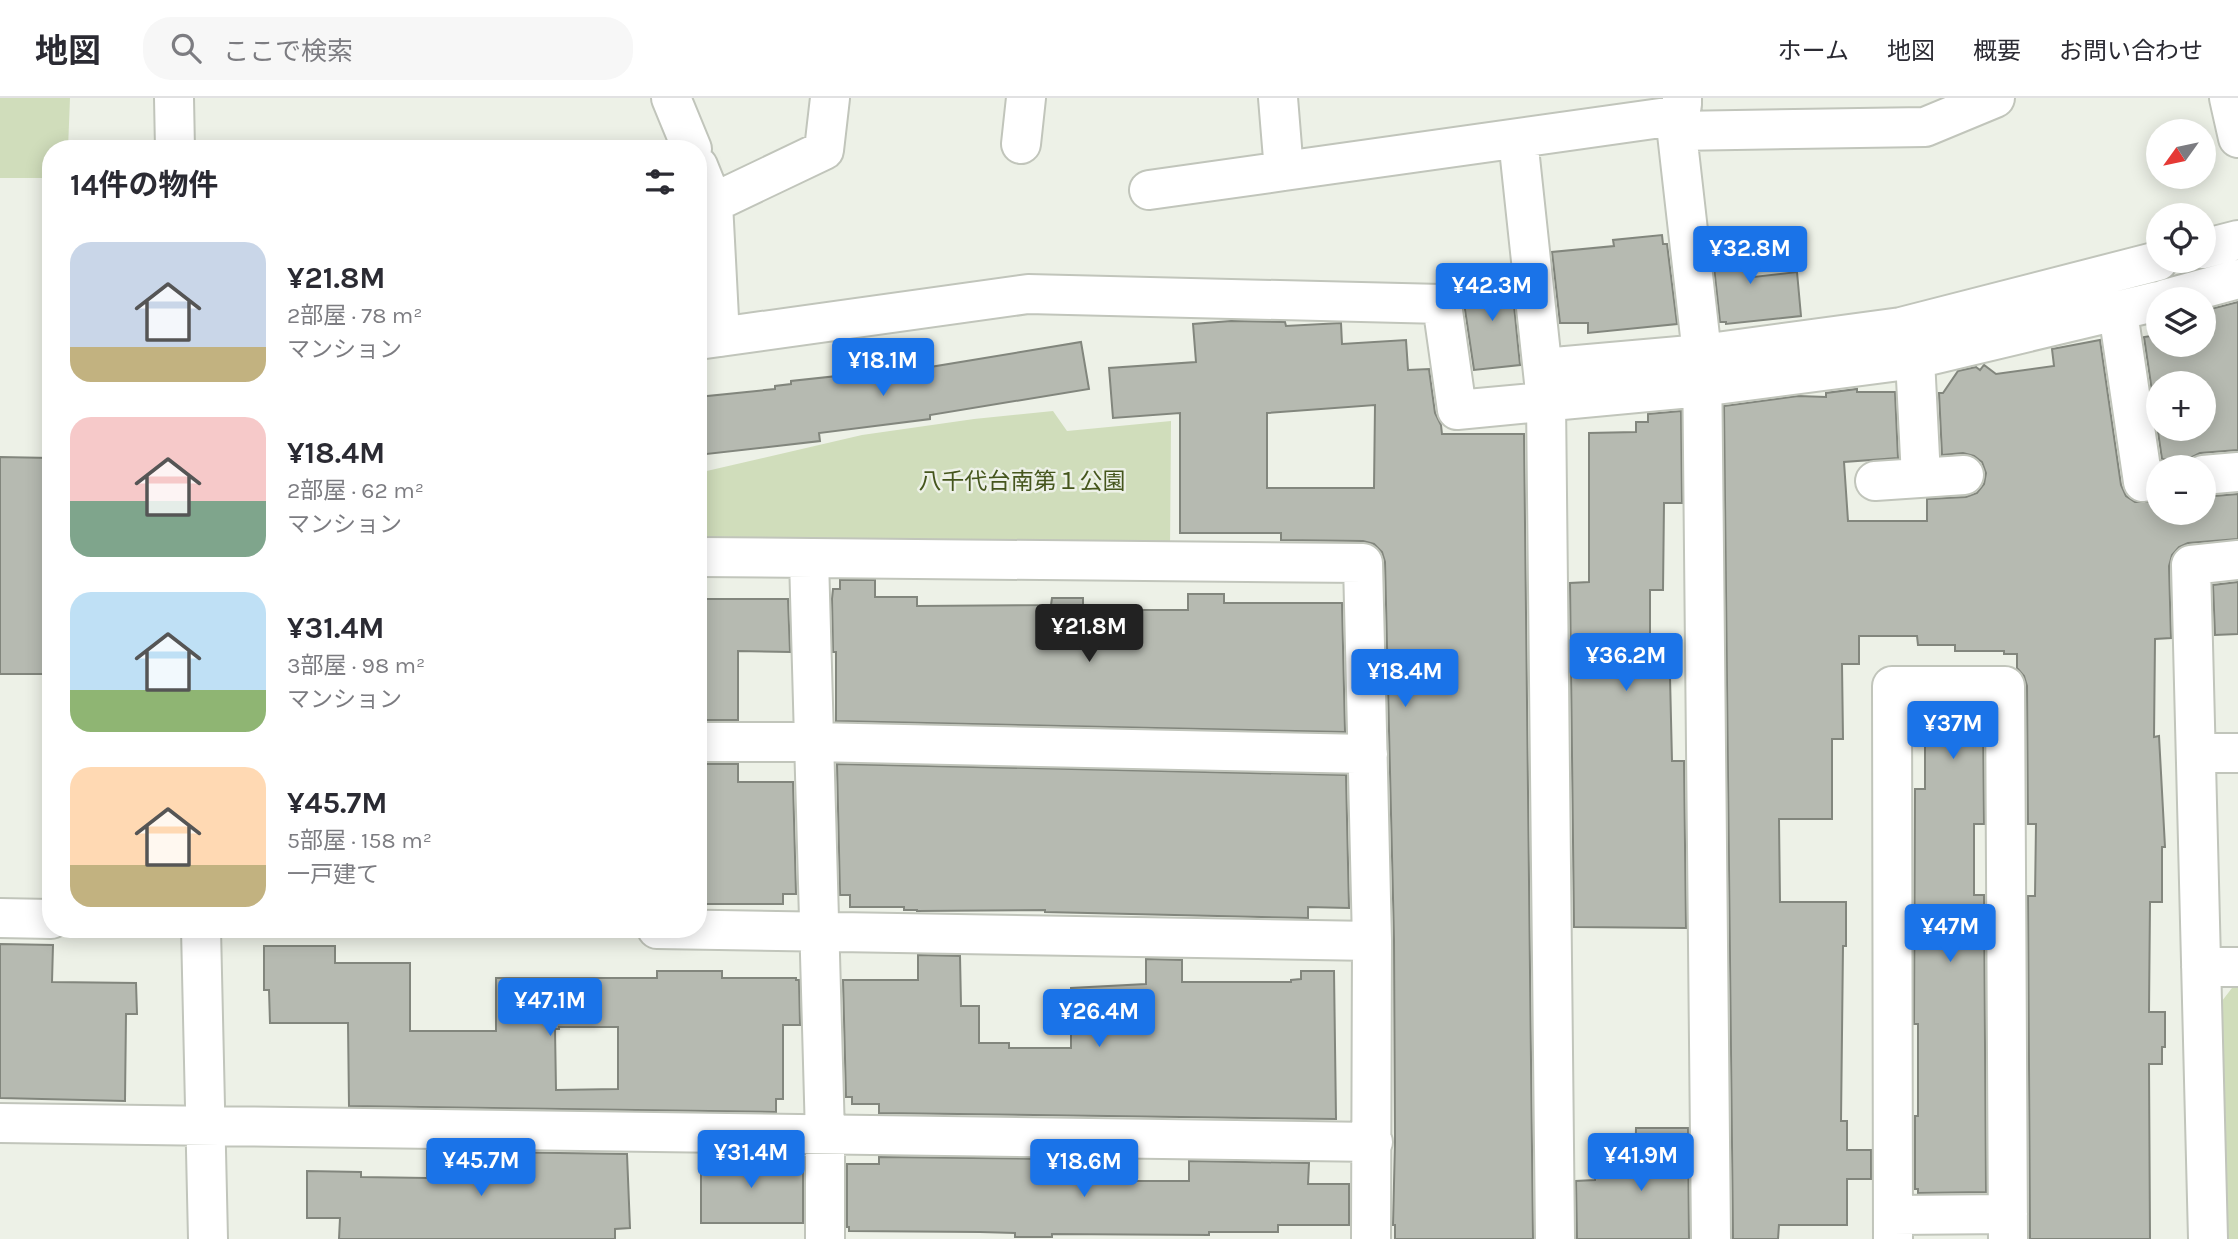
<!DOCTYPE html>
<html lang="ja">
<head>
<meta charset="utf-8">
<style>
  :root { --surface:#fff; --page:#f7f7f7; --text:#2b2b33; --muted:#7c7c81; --line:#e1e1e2; --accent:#1a73e8 }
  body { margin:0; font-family:Karla,"Noto Sans JP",sans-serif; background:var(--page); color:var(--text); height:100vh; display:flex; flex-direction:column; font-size:26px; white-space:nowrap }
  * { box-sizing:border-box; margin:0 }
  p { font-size:23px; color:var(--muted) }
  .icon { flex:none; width:38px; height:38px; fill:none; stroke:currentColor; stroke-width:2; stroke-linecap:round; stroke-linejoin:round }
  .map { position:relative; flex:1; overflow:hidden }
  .side { position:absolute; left:42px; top:42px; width:665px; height:798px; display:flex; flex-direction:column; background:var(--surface); border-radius:28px; box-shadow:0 4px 18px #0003 }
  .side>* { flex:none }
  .needle { width:46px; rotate:237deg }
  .buttons { position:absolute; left:2146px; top:21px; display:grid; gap:14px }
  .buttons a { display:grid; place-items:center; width:70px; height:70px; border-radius:50%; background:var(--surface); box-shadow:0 4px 18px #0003; font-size:35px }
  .price { position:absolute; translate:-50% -60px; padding:0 16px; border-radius:7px; background:var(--accent); color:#fff; font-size:23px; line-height:46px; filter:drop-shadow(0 2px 4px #0008) }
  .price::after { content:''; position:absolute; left:50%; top:42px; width:21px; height:16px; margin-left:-10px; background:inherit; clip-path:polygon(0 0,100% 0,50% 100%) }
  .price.current { background:#222; color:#fff }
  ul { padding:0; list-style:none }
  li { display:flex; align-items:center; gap:21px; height:175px; padding:0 28px }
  li span { display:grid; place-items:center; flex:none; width:196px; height:140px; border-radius:21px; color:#555 }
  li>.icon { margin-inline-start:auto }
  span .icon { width:84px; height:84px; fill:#fffc; stroke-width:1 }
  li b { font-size:30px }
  h2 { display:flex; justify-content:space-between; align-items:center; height:84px; padding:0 28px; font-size:30px }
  header { display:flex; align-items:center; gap:42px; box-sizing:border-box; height:98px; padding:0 35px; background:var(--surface); border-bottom:2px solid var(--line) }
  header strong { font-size:33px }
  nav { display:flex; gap:38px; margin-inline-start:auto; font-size:24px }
  .search { width:490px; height:63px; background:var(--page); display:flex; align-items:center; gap:18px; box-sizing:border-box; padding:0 24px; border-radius:28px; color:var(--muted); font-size:26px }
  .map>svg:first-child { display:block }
</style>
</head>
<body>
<header>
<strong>地図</strong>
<div class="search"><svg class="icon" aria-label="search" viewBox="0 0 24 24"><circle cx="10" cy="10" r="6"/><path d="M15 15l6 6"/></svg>ここで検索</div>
<nav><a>ホーム</a><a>地図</a><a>概要</a><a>お問い合わせ</a></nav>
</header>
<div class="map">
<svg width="2238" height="1141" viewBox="0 0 2238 1141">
  <rect width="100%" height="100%" fill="#edf1e7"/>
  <path fill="#d0ddbb" d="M 0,0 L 70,0 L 68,51 L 51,51 L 51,80 L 0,80 Z
    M 1053,313 L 1067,333 L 1171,323 L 1170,452 L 698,444 L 698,375 L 862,337 L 974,321 Z
    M 2235,886 L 2238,886 L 2238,1141 L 2228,1141 L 2222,903 Z"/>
  <path fill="#b6bab1" stroke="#82867d" stroke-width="2" fill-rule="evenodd" d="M 1662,137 L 1663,146 L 1667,146 L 1677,226 L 1588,235 L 1588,225 L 1560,225 L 1552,154 L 1614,148 L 1613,142 Z
    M 1749,137 L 1754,179 L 1797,174 L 1801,218 L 1726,226 L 1726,224 L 1720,224 L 1711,141 Z
    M 1511,178 L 1520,267 L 1474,272 L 1464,205 L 1468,204 L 1465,183 Z
    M 2238,204 L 2238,352 L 2200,355 L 2190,360 L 2183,369 L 2176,369 L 2167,362 L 2162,361 L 2144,239 L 2158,237 L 2158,247 L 2203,247 L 2203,213 ZM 2158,285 L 2203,285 L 2203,331 L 2158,331 Z
    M 1231,223 L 1285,224 L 1286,228 L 1341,225 L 1342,246 L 1406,242 L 1408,272 L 1429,271 L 1435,315 L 1441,327 L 1442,336 L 1524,336 L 1533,1141 L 1395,1141 L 1395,1127 L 1393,1127 L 1395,1044 L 1394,842 L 1385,464 L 1382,454 L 1374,446 L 1363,443 L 1281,442 L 1281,435 L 1180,435 L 1180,315 L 1113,320 L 1109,270 L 1196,264 L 1193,226 ZM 1375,307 L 1374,390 L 1267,390 L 1267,315 Z
    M 2100,242 L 2121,387 L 2126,398 L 2135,404 L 2158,404 L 2158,415 L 2203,415 L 2203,399 L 2238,396 L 2238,441 L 2188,445 L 2179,449 L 2172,457 L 2169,468 L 2171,540 L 2155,541 L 2154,639 L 2159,638 L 2165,749 L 2162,749 L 2162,804 L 2150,804 L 2149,914 L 2165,914 L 2165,949 L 2162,949 L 2162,966 L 2149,966 L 2150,1141 L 2030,1141 L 2028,798 L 2035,798 L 2036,726 L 2028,726 L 2027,588 L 2024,578 L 2017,570 L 2017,556 L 2004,556 L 2004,553 L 1955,553 L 1955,547 L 1918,547 L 1917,538 L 1859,538 L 1859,566 L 1842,566 L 1843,641 L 1832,641 L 1832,721 L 1779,721 L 1780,804 L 1846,804 L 1846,848 L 1843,848 L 1841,1023 L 1847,1023 L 1847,1052 L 1871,1052 L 1871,1081 L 1847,1081 L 1847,1127 L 1779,1127 L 1778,1141 L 1733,1141 L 1724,308 L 1798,298 L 1826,299 L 1826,295 L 1857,291 L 1857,294 L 1895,294 L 1898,360 L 1844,364 L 1848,423 L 1927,423 L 1927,401 L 1966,399 L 1977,395 L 1984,386 L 1986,375 L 1982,364 L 1974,358 L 1963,355 L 1942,357 L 1939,295 L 1943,295 L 1958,273 L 1976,269 L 1980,272 L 1984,267 L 1996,276 L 2054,268 L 2052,251 Z
    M 1081,244 L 1089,291 L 930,317 L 930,321 L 819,335 L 820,343 L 698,357 L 698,299 L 775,291 L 775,288 L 791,286 L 791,283 L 874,274 L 873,269 L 924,263 L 924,270 Z
    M 1681,313 L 1682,405 L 1664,405 L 1663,492 L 1650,492 L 1650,579 L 1670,579 L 1672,663 L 1684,663 L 1686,830 L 1574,829 L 1570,485 L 1589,484 L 1589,335 L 1636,334 L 1636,324 L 1648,324 L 1648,316 Z
    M 0,359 L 51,360 L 51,576 L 0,576 Z
    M 840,482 L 875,482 L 875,499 L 917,499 L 917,508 L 1051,507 L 1052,500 L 1083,500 L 1083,512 L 1188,512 L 1188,496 L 1224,496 L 1224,505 L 1342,505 L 1345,634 L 836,623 L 836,554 L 833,554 L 832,501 L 833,491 L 840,491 Z
    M 2238,484 L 2238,536 L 2215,537 L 2213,487 Z
    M 698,501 L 788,501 L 790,554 L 738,553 L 738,622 L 698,622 Z
    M 1935,620 L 1983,620 L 1984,726 L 1974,726 L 1974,797 L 1984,797 L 1986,1094 L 1918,1095 L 1918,1091 L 1915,1091 L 1915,1018 L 1918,1018 L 1918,926 L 1914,926 L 1915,691 L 1925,691 L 1925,634 L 1935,634 Z
    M 698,666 L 738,666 L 738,684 L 793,684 L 796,796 L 783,796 L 783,806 L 698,806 Z
    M 837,666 L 1346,677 L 1349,810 L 1308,809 L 1308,820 L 1045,814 L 1045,812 L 917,813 L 917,812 L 904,812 L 904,809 L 850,809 L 850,797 L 840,797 Z
    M 0,846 L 53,847 L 52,884 L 136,885 L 137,916 L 126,916 L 125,1003 L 0,1000 Z
    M 264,848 L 335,848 L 335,865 L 410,865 L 410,933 L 496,933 L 496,880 L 657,880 L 657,873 L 722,873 L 722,880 L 796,880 L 796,882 L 799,882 L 800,927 L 783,927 L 783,1001 L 776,1001 L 776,1014 L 349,1008 L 348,925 L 270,925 L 269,892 L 264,892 ZM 559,929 L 618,929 L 618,991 L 556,992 L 555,931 L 559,931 Z
    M 918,857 L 960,858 L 961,908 L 979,908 L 979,945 L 1009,945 L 1009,950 L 1071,950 L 1071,890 L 1146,886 L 1146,861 L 1182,862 L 1182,884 L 1291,884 L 1291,882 L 1301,881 L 1301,873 L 1334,873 L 1336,1021 L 879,1015 L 879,1006 L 852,1006 L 852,999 L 846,999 L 843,882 L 918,882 Z
    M 1636,1030 L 1688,1030 L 1689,1141 L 1577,1141 L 1576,1083 L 1595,1082 L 1595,1078 L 1635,1078 Z
    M 427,1053 L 627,1056 L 630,1130 L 615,1131 L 615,1141 L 339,1141 L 340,1120 L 307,1120 L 307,1073 L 361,1074 L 361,1079 L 427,1080 Z
    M 701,1057 L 777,1058 L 777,1065 L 803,1066 L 803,1125 L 701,1125 Z
    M 879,1059 L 1051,1061 L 1052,1083 L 1189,1083 L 1189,1063 L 1309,1065 L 1308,1086 L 1349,1086 L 1349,1127 L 1278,1127 L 1278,1134 L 1209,1134 L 1209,1137 L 1052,1136 L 1052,1139 L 1015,1139 L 1015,1135 L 980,1134 L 849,1133 L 849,1129 L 847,1129 L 847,1066 L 879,1066 Z"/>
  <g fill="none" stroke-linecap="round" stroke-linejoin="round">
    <g stroke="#c1c5bb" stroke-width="42">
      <path id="minor" d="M 174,0 L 175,51
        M 671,0 L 692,51
        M 1278,0 L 1284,73 L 1675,18
        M 1682,0 L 1682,7 L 1675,18 L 1702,256 L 1711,1141
        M 2229,0 L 2238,40
        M 1677,33 L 1925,29 L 1995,0
        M 1518,41 L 1546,303 L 1555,1141
        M 1021,46 L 1026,0
        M 698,68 L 713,105 L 720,239
        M 1149,92 L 1284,73
        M 713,105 L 824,52 L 830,0
        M 2203,151 L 2238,142
        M 2165,201 L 2238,181
        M 2118,214 L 2143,384 L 2158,382
        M 698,242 L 1028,196 L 1442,206 L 1457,312 L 1701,289 L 1915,261 L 2158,203
        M 1915,261 L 1921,379
        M 1543,270 L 1702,256 L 1901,229 L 2158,163
        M 2203,377 L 2238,374
        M 1875,383 L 1964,377
        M 698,459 L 1363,465 L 1372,843 L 1371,1141
        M 809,461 L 825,1037 L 825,1141
        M 698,644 L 813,644 L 1368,656
        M 2196,655 L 2238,655
        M 0,820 L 51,821
        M 201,831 L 208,1141
        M 657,831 L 1372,843
        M 2201,869 L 2238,869
        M 0,1025 L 1373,1044
        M 1893,1117 L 2008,1116
        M 1893,1141 L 1892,588 L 2005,588 L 2008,1141
        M 2208,1141 L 2191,467 L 2238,462"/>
    </g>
    <use href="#minor" stroke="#fff" stroke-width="38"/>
  </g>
  <g text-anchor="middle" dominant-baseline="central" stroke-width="5" stroke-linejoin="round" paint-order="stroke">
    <g font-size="23" fill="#45561d" stroke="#edf1e7">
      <text x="1022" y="383">八千代台南第１公園</text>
    </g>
  </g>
</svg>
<div class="buttons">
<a><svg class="needle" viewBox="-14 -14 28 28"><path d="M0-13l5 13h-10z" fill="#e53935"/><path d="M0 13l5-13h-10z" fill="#7c7c81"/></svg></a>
<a><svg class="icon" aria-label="locate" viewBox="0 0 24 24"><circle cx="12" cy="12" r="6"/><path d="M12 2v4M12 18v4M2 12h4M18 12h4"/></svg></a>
<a><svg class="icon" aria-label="layers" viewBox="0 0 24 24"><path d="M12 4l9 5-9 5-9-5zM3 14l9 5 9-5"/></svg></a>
<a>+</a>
<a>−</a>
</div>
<b class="price" style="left:1750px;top:188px">¥32.8M</b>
<b class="price" style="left:1492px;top:225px">¥42.3M</b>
<b class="price" style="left:883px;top:300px">¥18.1M</b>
<b class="price current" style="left:1089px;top:566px">¥21.8M</b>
<b class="price" style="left:1626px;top:595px">¥36.2M</b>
<b class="price" style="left:1405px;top:611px">¥18.4M</b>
<b class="price" style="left:1953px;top:663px">¥37M</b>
<b class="price" style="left:1950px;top:866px">¥47M</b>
<b class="price" style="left:550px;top:940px">¥47.1M</b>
<b class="price" style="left:1099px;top:951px">¥26.4M</b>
<b class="price" style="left:751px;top:1092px">¥31.4M</b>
<b class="price" style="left:1641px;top:1095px">¥41.9M</b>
<b class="price" style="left:481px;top:1100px">¥45.7M</b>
<b class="price" style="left:1084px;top:1101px">¥18.6M</b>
<section class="side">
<h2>14件の物件<svg class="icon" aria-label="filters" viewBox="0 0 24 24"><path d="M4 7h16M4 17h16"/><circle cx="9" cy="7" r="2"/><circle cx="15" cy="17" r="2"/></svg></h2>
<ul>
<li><span style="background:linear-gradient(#c9d6e8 75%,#c2b280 0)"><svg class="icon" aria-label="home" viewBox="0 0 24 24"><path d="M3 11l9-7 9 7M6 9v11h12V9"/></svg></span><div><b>¥21.8M</b><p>2部屋 · 78 m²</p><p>マンション</p></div></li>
<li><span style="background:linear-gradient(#f6c9c9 60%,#7fa58c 0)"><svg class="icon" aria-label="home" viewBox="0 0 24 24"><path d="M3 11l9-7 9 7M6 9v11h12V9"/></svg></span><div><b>¥18.4M</b><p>2部屋 · 62 m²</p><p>マンション</p></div></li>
<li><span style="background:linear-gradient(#bfe0f5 70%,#8fb573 0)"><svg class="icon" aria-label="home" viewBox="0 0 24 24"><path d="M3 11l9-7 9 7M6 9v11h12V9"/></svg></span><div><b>¥31.4M</b><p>3部屋 · 98 m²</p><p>マンション</p></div></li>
<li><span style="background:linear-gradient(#ffd9b3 70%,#c2b280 0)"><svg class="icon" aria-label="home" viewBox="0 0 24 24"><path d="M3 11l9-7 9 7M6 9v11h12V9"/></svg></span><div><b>¥45.7M</b><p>5部屋 · 158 m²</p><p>一戸建て</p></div></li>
</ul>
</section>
</div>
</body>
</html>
